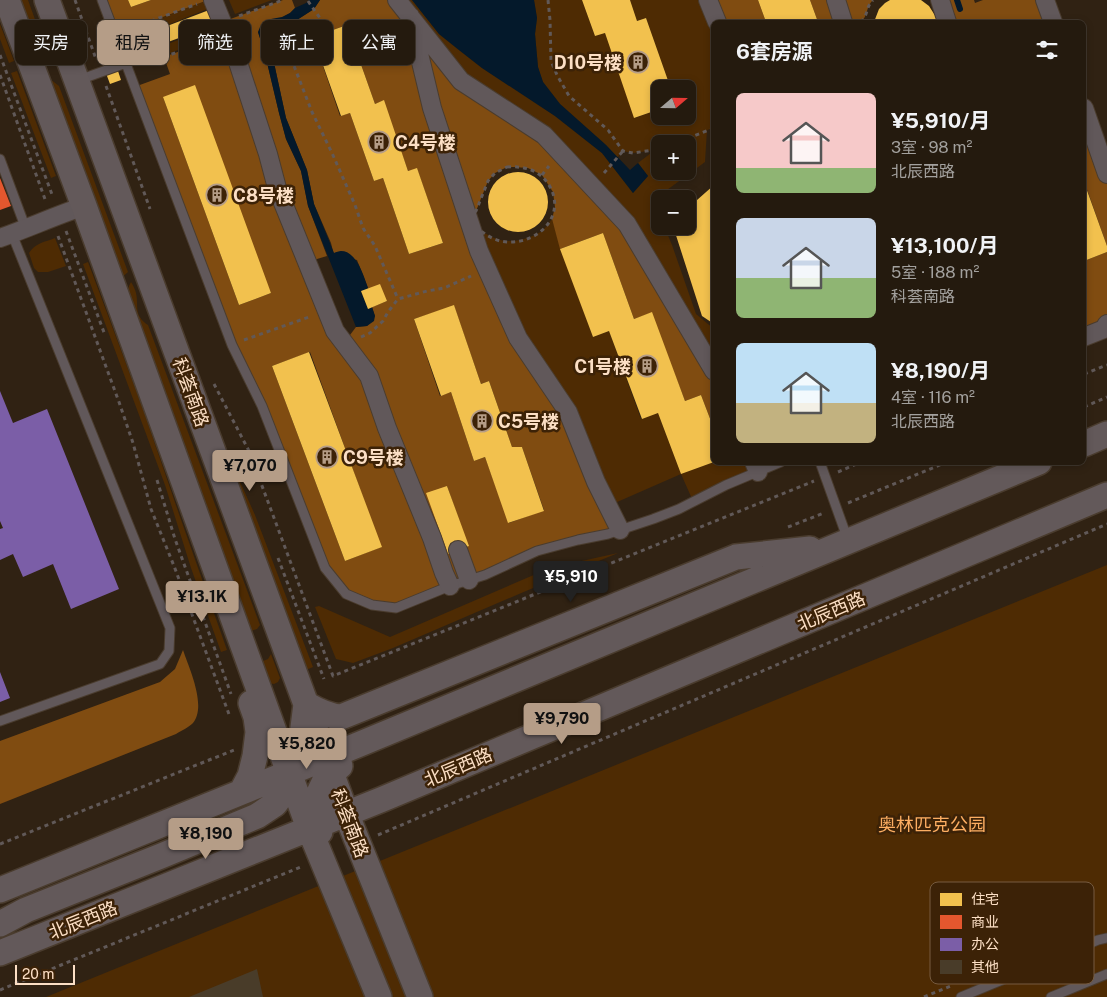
<!DOCTYPE html>
<html lang="zh">
<head>
<meta charset="utf-8">
<style>
  :root { --surface:#241a0e; --page:#30271c; --text:#f1f3f6; --muted:#a3a19e; --line:#41382e; --accent:#b59d87 }
  body { margin:0; font-family:"Public Sans","Noto Sans SC",sans-serif; background:var(--page); color:var(--text); height:100vh; display:flex; flex-direction:column; font-size:19px; white-space:nowrap }
  * { box-sizing:border-box; margin:0 }
  p { font-size:16px; color:var(--muted) }
  .icon { flex:none; width:28px; height:28px; fill:none; stroke:currentColor; stroke-width:2; stroke-linecap:round; stroke-linejoin:round }
  .map { position:relative; flex:1; overflow:hidden }
  .sheet { position:absolute; left:711px; top:20px; width:375px; height:445px; display:flex; flex-direction:column; background:var(--surface); border-radius:8px; box-shadow:0 2px 8px #0003,0 0 0 1px var(--line) }
  .sheet>* { flex:none }
  .top-card { position:absolute; left:15px; top:20px; width:475px; height:45px; display:flex; gap:10px }
  .needle { width:32px; rotate:70deg }
  .controls { position:absolute; left:651px; top:80px; display:grid; gap:10px }
  .controls a { display:grid; place-items:center; width:45px; height:45px; border-radius:8px; background:var(--surface); box-shadow:0 2px 8px #0003,0 0 0 1px var(--line); font-size:25px }
  .scale { position:absolute; left:15px; bottom:12px; width:60px; box-sizing:border-box; padding-left:5px; border:2px solid #fcdfc5; border-top:0; font-size:14px; line-height:18px; white-space:nowrap; color:#fcdfc5; -webkit-text-stroke:4px #3c2207; paint-order:stroke }
  .price { position:absolute; translate:-50% -42px; padding:0 11px; border-radius:5px; background:var(--accent); color:#111; font-size:16px; line-height:32px; filter:drop-shadow(0 1px 2px #0008) }
  .price::after { content:''; position:absolute; left:50%; top:30px; width:15px; height:11px; margin-left:-8px; background:inherit; clip-path:polygon(0 0,100% 0,50% 100%) }
  .price.on { background:#222; color:#fff }
  ul { padding:0; list-style:none }
  li { display:flex; align-items:center; gap:15px; height:125px; padding:0 25px }
  li span { display:grid; place-items:center; flex:none; width:140px; height:100px; border-radius:8px; color:#555 }
  li>.icon { margin-inline-start:auto }
  span .icon { width:60px; height:60px; fill:#fffc; stroke-width:1 }
  li b { font-size:21px }
  h2 { display:flex; justify-content:space-between; align-items:center; height:60px; padding:0 25px; font-size:21px }
  .tag { padding:0 18px; border-radius:8px; background:var(--surface); box-shadow:0 2px 8px #0003,0 0 0 1px var(--line); font-size:18px; line-height:45px }
  .tag.on { background:var(--accent); color:#111 }
  .map>svg:first-child { display:block }
</style>
</head>
<body>
<div class="map">
<svg width="1107" height="997" viewBox="0 0 1107 997">
  <rect width="100%" height="100%" fill="#302213"/>
  <path fill="#4e2b03" fill-rule="evenodd" d="M 15,0 L 28,0 L 46,50 L 33,54 Z
    M 208,0 L 215,6 L 155,30 L 151,22 Z
    M 229,0 L 272,0 L 235,14 Z
    M 397,0 L 412,0 L 439,34 L 459,50 L 482,68 L 555,116 L 602,153 L 633,193 L 648,176 L 638,163 L 655,150 L 633,153 L 623,151 L 617,158 L 606,145 L 560,104 L 543,82 L 538,67 L 535,34 L 537,18 L 534,0 L 582,0 L 595,36 L 605,33 L 635,118 L 660,109 L 660,116 L 688,116 L 688,89 L 671,89 L 646,18 L 637,21 L 630,0 L 708,0 L 714,22 L 714,128 L 707,130 L 705,162 L 652,201 L 660,218 L 660,226 L 664,226 L 672,245 L 696,314 L 714,329 L 714,371 L 461,81 ZM 660,144 L 688,144 L 688,171 L 660,171 Z
    M 0,24 L 14,61 L 9,63 L 0,39 Z
    M 221,24 L 224,32 L 165,55 L 162,46 Z
    M 17,71 L 56,176 L 51,178 L 11,73 Z
    M 45,72 L 50,79 L 59,86 L 128,272 L 118,281 Z
    M 552,219 L 561,249 L 593,337 L 609,331 L 641,419 L 658,413 L 681,474 L 714,462 L 754,463 L 758,472 L 693,501 L 681,474 L 608,506 L 518,338 L 477,228 C 495,241 509,245 530,237 C 535,235 540,233 544,229 C 547,226 549,223 552,219 Z
    M 55,238 L 66,266 L 48,272 L 38,272 L 34,268 L 29,253 C 35,243 45,242 55,238 Z
    M 88,262 L 143,409 L 179,514 L 227,650 L 221,652 L 191,568 L 165,485 L 83,264 Z
    M 131,282 C 133,285 135,289 136,293 C 139,306 133,315 148,325 L 260,625 L 257,629 L 251,631 L 246,627 L 126,300 L 129,286 Z
    M 218,433 L 255,515 L 313,667 L 306,670 Z
    M 618,553 L 526,591 L 393,648 L 353,663 L 336,659 L 315,607 L 319,606 L 390,637 L 550,568 Z
    M 1107,565 L 1107,997 L 46,997 Z
    M 271,654 L 280,678 L 278,682 L 274,684 L 269,683 L 259,659 L 263,661 L 268,659 Z"/>
  <path fill="#804c11" fill-rule="evenodd" d="M 102,0 L 128,0 L 131,7 L 151,0 L 208,0 L 115,35 Z
    M 283,0 L 292,0 L 295,8 L 290,13 L 258,32 L 265,54 L 279,113 L 286,139 L 301,171 L 308,206 L 327,256 L 307,262 L 344,343 L 356,327 L 367,326 L 375,316 L 372,307 L 387,301 L 368,288 L 357,260 L 334,255 L 331,243 L 314,204 L 307,170 L 286,118 L 271,49 L 271,41 L 278,30 L 286,27 L 314,9 L 320,0 L 397,0 L 461,81 L 544,135 L 627,224 L 714,371 L 714,429 L 701,395 L 685,401 L 651,313 L 634,319 L 603,233 L 560,249 L 552,219 L 555,207 L 553,192 L 542,175 L 528,168 L 514,167 L 507,167 L 495,173 L 488,181 L 476,211 L 468,219 L 479,251 L 568,412 L 620,530 L 578,540 L 396,608 L 346,594 L 325,568 L 232,345 L 137,86 L 170,74 L 164,57 L 227,34 L 222,22 ZM 347,25 L 375,104 L 383,101 L 408,171 L 417,169 L 443,243 L 409,254 L 383,178 L 374,181 L 350,113 L 340,116 L 313,37 ZM 163,97 L 271,293 L 239,305 ZM 454,306 L 481,384 L 489,381 L 512,447 L 522,447 L 544,510 L 509,523 L 485,457 L 474,461 L 451,392 L 440,396 L 414,319 ZM 310,352 L 381,547 L 345,561 L 272,366 ZM 447,486 L 468,546 L 448,554 Z
    M 708,0 L 758,0 L 766,22 L 717,22 Z
    M 810,0 L 873,0 C 866,6 868,16 861,22 L 818,22 Z
    M 940,0 L 974,0 L 975,3 L 983,0 L 1045,0 L 1053,22 L 947,22 Z
    M 1084,108 L 1107,174 L 1107,246 L 1084,181 Z
    M 1107,252 L 1107,324 L 1084,337 L 1084,261 Z
    M 183,650 C 189,668 207,706 193,723 C 189,727 181,731 176,734 L 0,804 L 0,741 L 160,682 L 175,669 Z"/>
  <path fill="#04192b" d="M 309,0 L 320,0 L 314,9 L 286,27 L 278,30 L 271,41 L 271,49 L 286,118 L 307,170 L 314,204 L 334,253 C 336,252 339,251 341,251 C 357,251 364,277 368,288 L 361,292 L 368,309 L 372,307 L 375,316 L 374,321 L 367,326 L 356,327 L 308,206 L 301,171 L 286,139 L 279,113 L 265,54 L 258,32 L 260,27 L 264,23 L 271,19 L 282,17 L 290,13 L 295,8 L 306,3 Z
    M 412,0 L 534,0 L 537,18 L 535,34 L 538,67 L 543,82 L 560,104 L 606,145 L 630,170 L 638,163 L 648,176 L 633,193 L 602,153 L 555,116 L 482,68 L 459,50 L 439,34 Z"/>
  <path fill="#f2c14e" d="M 128,0 L 151,0 L 131,7 Z
    M 582,0 L 630,0 L 637,21 L 646,18 L 671,89 L 660,89 L 660,109 L 634,118 L 605,33 L 595,36 Z
    M 758,0 L 810,0 L 818,22 L 766,22 Z
    M 890,0 L 921,0 L 929,6 L 936,17 L 937,22 L 874,22 L 879,9 L 885,3 Z
    M 217,7 L 222,22 L 160,45 L 154,31 Z
    M 347,25 L 375,104 L 384,100 L 408,171 L 417,168 L 443,243 L 409,254 L 383,178 L 374,181 L 350,113 L 341,116 L 313,37 Z
    M 142,41 L 149,61 L 138,66 L 131,45 Z
    M 112,53 L 121,80 L 110,84 L 100,57 Z
    M 195,85 L 271,293 L 239,305 L 163,97 Z
    M488 202a30 30 0 1 1 60 0a30 30 0 1 1-60 0Z
    M 1084,182 L 1107,246 L 1107,252 L 1084,261 Z
    M 714,185 L 714,324 L 702,316 L 673,226 L 688,226 L 688,208 Z
    M 603,233 L 634,319 L 652,312 L 685,401 L 701,395 L 714,429 L 714,462 L 681,474 L 658,413 L 642,419 L 609,331 L 593,337 L 560,249 Z
    M 380,284 L 387,301 L 368,309 L 361,291 Z
    M 454,305 L 481,384 L 489,381 L 512,447 L 522,447 L 544,511 L 508,523 L 485,457 L 474,461 L 451,392 L 441,396 L 414,319 Z
    M 309,352 L 382,547 L 345,561 L 272,366 Z
    M 447,486 L 469,546 L 448,554 L 426,493 Z"/>
  <path fill="#e4572e" d="M 0,178 L 11,206 L 0,210 Z"/>
  <path fill="#7b5ea7" d="M 0,391 L 13,423 L 47,409 L 119,589 L 71,609 L 53,564 L 23,577 L 13,554 L 0,560 L 0,529 L 3,528 L 0,521 Z
    M 0,672 L 10,698 L 0,702 Z"/>
  <g fill="none" stroke-linecap="round" stroke-linejoin="round">
    <path stroke="#04192b" stroke-width="6" d="M 957,0 L 960,9"/>
  </g>
  <path fill="#493c29" d="M 257,969 L 263,997 L 189,997 Z"/>
  <g fill="none" stroke-linecap="round" stroke-linejoin="round">
    <g stroke="#4a3c2e" stroke-width="11">
      <path id="lane" d="M 102,0 L 232,345 L 262,406 L 325,568 L 346,594 L 372,605 L 396,608 L 450,586 L 485,575 L 537,551 L 578,540 L 608,534 L 653,519 L 679,509 L 726,485 L 781,462
        M 79,80 L 126,63
        M 0,159 L 26,229
        M 820,462 L 848,540
        M 0,721 L 160,664 L 169,651 L 170,628 L 12,234
        M 961,997 L 1098,940 L 1107,938
        M 1051,997 L 1107,974"/>
    </g>
    <g stroke="#4a3c2e" stroke-width="20">
      <path id="street" d="M 213,0 L 222,22 L 231,41 L 268,154 L 277,188 L 335,331 L 369,376 L 387,428 L 432,538 L 444,573 L 450,586
        M 397,0 L 461,81 L 544,135 L 627,224 L 714,371
        M 708,0 L 717,22
        M 836,0 L 843,22
        M 940,0 L 947,22
        M 1045,0 L 1053,22
        M 410,16 L 432,108 L 479,251 L 518,338 L 568,412 L 596,482 L 620,530
        M 1084,108 L 1107,174
        M 0,238 C 28,228 55,216 84,206
        M 1084,337 L 1104,329 L 1107,324
        M 754,462 L 758,472
        M 458,550 L 469,580"/>
    </g>
    <g stroke="#4a3c2e" stroke-width="28">
      <path id="secondary" d="M 7,0 L 84,206 L 309,828 L 379,997
        M 47,0 L 346,813 L 420,997
        M 1084,444 L 1107,434
        M 242,791 L 250,776 L 255,756 L 258,732 L 256,717 L 251,703
        M 320,832 L 317,797 L 326,778 L 340,766
        M 0,890 L 360,744 L 1039,462
        M 0,924 L 26,910 L 161,856 L 257,816 L 275,804 L 287,788 L 302,735 L 306,704 C 318,711 328,716 341,717 L 736,557 L 810,549
        M 0,953 L 383,799 L 1107,495"/>
    </g>
    <path stroke="#615958" stroke-width="3" stroke-dasharray="4 4" stroke-linecap="butt" d="M 75,0 L 96,59
      M 548,0 L 550,20 L 551,61 L 557,75 L 569,96 L 608,130 L 623,151 L 633,153 L 660,149
      M 308,1 L 320,18 L 308,28 L 290,36 L 287,48 L 312,112 L 332,153 L 355,205 L 363,228 L 375,246 L 398,299
      M 239,16 L 283,0
      M 151,21 L 197,4
      M 861,22 C 868,16 866,6 873,0
      M 0,55 L 53,197
      M 164,57 L 210,40
      M 0,75 L 46,202
      M 106,86 L 150,209
      M 673,144 L 714,128
      M 507,167 C 523,166 537,169 547,182 C 569,213 540,244 507,242 C 491,241 479,230 468,219 L 476,211 L 488,181 L 495,173 Z
      M 604,173 L 623,151
      M 542,175 L 549,166
      M 66,231 L 105,335
      M 58,236 L 119,402 L 133,443 L 151,509 L 174,566 L 230,717
      M 361,337 L 370,333 L 383,321 L 388,312 L 398,299 L 427,291 L 444,288 L 471,276
      M 244,340 L 309,317
      M 1084,374 L 1107,365
      M 214,384 L 249,451 L 333,676 L 814,481
      M 1084,407 L 1107,397
      M 838,472 L 861,462
      M 157,480 L 175,539 L 231,694
      M 848,503 L 947,462
      M 788,527 L 824,513
      M 278,558 L 324,679
      M 378,835 L 1107,524
      M 0,844 L 234,750
      M 0,990 L 303,866
      M 924,997 L 951,986"/>
    <use href="#lane" stroke="#61585a" stroke-width="9"/>
    <use href="#street" stroke="#61585a" stroke-width="18"/>
    <use href="#secondary" stroke="#63595a" stroke-width="25"/>
  </g>
  <defs>
    <g id="building-ring" transform="scale(1.125)"><circle r="9.5" fill="#3c2207" stroke="#b59d87" stroke-width="1.5"/><path d="M-4-6H4V6H1V3H-1V6H-4ZM-2.5-4.3h1.7v1.8h-1.7ZM.8-4.3h1.7v1.8H.8ZM-2.5-1h1.7V.8h-1.7ZM.8-1h1.7V.8H.8Z" fill="#b59d87"/></g>
  </defs>
  <g fill-rule="evenodd">
    <use href="#building-ring" x="638" y="62"/>
    <use href="#building-ring" x="379" y="142"/>
    <use href="#building-ring" x="217" y="195"/>
    <use href="#building-ring" x="647" y="366"/>
    <use href="#building-ring" x="482" y="421"/>
    <use href="#building-ring" x="327" y="457"/>
  </g>
  <g text-anchor="middle" dominant-baseline="central" stroke-width="5" stroke-linejoin="round" paint-order="stroke">
    <g font-size="18" font-weight="bold" fill="#fcdfc5" stroke="#3c2207" text-anchor="start">
      <text x="622" y="62" text-anchor="end">D10号楼</text>
      <text x="395" y="142">C4号楼</text>
      <text x="233" y="195">C8号楼</text>
      <text x="631" y="366" text-anchor="end">C1号楼</text>
      <text x="498" y="421">C5号楼</text>
      <text x="343" y="457">C9号楼</text>
    </g>
    <g font-size="18" fill="#fcdfc5" stroke="#3c2207">
      <text transform="translate(191 392) rotate(70)">科荟南路</text>
      <text transform="translate(831 611) rotate(-23)">北辰西路</text>
      <text transform="translate(458 767) rotate(-23)">北辰西路</text>
      <text transform="translate(350 823) rotate(69)">科荟南路</text>
      <text transform="translate(83 920) rotate(-22)">北辰西路</text>
    </g>
    <g font-size="18" fill="#fdae62" stroke="#3c2207">
      <text x="932" y="824">奥林匹克公园</text>
    </g>
  </g>
  <rect x="930" y="882" width="164" height="102" rx="8" fill="#3c2207" stroke="#765b40" stroke-width="1"/>
  <rect x="940" y="893" width="22" height="13" fill="#f2c14e"/>
  <rect x="940" y="915" width="22" height="14" fill="#e4572e"/>
  <rect x="940" y="938" width="22" height="13" fill="#7b5ea7"/>
  <rect x="940" y="960" width="22" height="14" fill="#493c29"/>
  <g font-size="14" fill="#fcdfc5">
    <text x="971" y="904">住宅</text>
    <text x="971" y="927">商业</text>
    <text x="971" y="949">办公</text>
    <text x="971" y="972">其他</text>
  </g>
</svg>
<div class="controls">
<a><svg class="needle" viewBox="-14 -14 28 28"><path d="M0-13l5 13h-10z" fill="#e53935"/><path d="M0 13l5-13h-10z" fill="#a3a19e"/></svg></a>
<a>+</a>
<a>−</a>
</div>
<div class="scale">20 m</div>
<b class="price" style="left:250px;top:492px">¥7,070</b>
<b class="price on" style="left:571px;top:603px">¥5,910</b>
<b class="price" style="left:202px;top:623px">¥13.1K</b>
<b class="price" style="left:562px;top:745px">¥9,790</b>
<b class="price" style="left:307px;top:770px">¥5,820</b>
<b class="price" style="left:206px;top:860px">¥8,190</b>
<div class="top-card">
<a class="tag">买房</a>
<a class="tag on">租房</a>
<a class="tag">筛选</a>
<a class="tag">新上</a>
<a class="tag">公寓</a>
</div>
<section class="sheet">
<h2>6套房源<svg class="icon" aria-label="filters" viewBox="0 0 24 24"><path d="M4 7h16M4 17h16"/><circle cx="9" cy="7" r="2"/><circle cx="15" cy="17" r="2"/></svg></h2>
<ul>
<li><span style="background:linear-gradient(#f6c9c9 75%,#8fb573 0)"><svg class="icon" aria-label="home" viewBox="0 0 24 24"><path d="M3 11l9-7 9 7M6 9v11h12V9"/></svg></span><div><b>¥5,910/月</b><p>3室 · 98 m²</p><p>北辰西路</p></div></li>
<li><span style="background:linear-gradient(#c9d6e8 60%,#8fb573 0)"><svg class="icon" aria-label="home" viewBox="0 0 24 24"><path d="M3 11l9-7 9 7M6 9v11h12V9"/></svg></span><div><b>¥13,100/月</b><p>5室 · 188 m²</p><p>科荟南路</p></div></li>
<li><span style="background:linear-gradient(#bfe0f5 60%,#c2b280 0)"><svg class="icon" aria-label="home" viewBox="0 0 24 24"><path d="M3 11l9-7 9 7M6 9v11h12V9"/></svg></span><div><b>¥8,190/月</b><p>4室 · 116 m²</p><p>北辰西路</p></div></li>
</ul>
</section>
</div>
</body>
</html>
